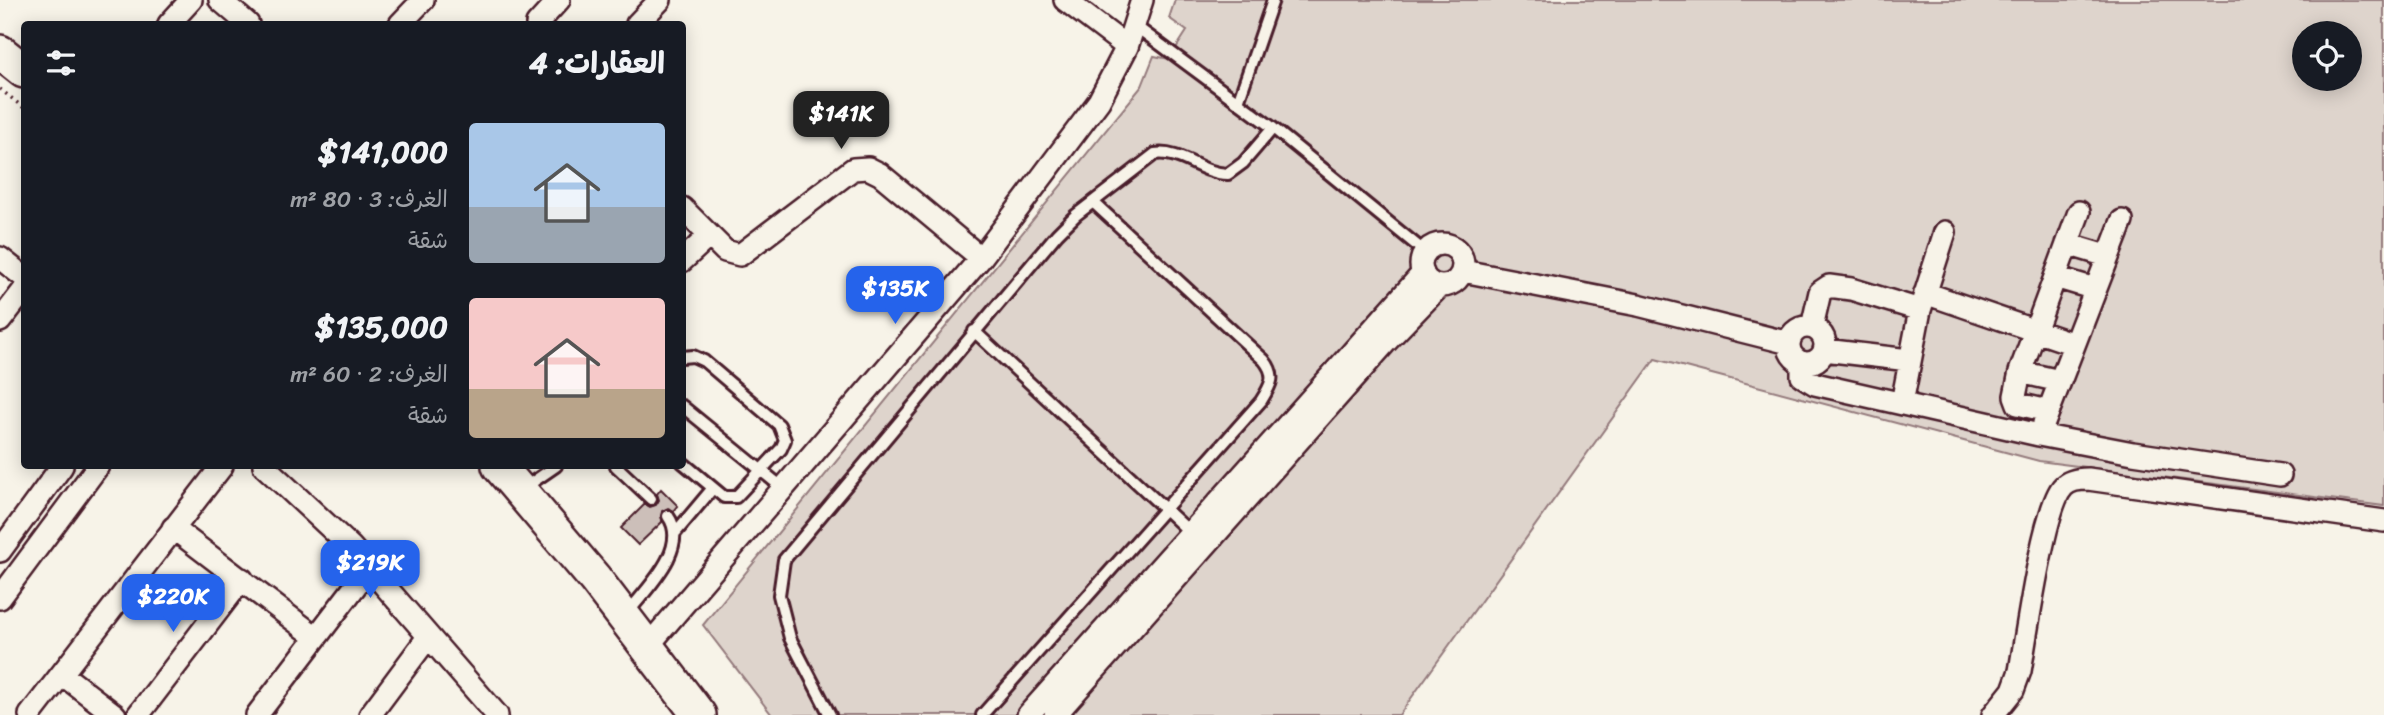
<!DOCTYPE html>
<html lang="ar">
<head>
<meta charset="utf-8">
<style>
  :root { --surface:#171b24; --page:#20242c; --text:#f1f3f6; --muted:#9ea1a6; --accent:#2563eb }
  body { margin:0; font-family:Sriracha,"Playpen Sans Arabic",sans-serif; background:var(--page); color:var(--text); direction:rtl; height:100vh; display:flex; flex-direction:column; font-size:26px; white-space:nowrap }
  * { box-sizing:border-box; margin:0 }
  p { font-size:23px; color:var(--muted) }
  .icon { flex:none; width:38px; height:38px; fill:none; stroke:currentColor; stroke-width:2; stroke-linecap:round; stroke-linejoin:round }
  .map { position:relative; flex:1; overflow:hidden; direction:ltr }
  .sheet { position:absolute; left:21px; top:21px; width:665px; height:448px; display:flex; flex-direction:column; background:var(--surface); border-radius:7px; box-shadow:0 4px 18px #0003; direction:rtl }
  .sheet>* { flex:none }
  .buttons { position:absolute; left:2292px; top:21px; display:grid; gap:14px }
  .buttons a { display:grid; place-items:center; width:70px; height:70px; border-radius:50%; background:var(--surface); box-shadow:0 4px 18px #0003; font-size:35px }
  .price { position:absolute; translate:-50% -60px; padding:0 16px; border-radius:14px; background:var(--accent); color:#fff; font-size:23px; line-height:46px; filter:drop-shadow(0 2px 4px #0008) }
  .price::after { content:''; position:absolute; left:50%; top:42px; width:21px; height:16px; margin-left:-10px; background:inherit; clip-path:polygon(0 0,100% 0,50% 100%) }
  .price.current { background:#222; color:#fff }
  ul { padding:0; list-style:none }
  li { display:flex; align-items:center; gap:21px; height:175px; padding:0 21px }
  li span { display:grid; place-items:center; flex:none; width:196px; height:140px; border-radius:7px; color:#555 }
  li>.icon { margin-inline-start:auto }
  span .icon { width:84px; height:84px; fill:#fffc; stroke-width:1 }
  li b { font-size:30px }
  h2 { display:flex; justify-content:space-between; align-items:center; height:84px; padding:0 21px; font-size:30px }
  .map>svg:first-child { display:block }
</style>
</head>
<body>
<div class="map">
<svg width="2384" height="715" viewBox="0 0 2384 715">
  <rect width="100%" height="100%" fill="#f7f3e8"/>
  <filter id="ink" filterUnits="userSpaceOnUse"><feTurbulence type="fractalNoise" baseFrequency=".0143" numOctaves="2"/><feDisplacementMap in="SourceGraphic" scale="14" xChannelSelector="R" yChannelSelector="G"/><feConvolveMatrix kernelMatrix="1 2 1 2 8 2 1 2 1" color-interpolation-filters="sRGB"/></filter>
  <g filter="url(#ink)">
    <path fill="#ded4cc" stroke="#947a7c" stroke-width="2" fill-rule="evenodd" d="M 1175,0 L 2384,0 L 2384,506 L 2039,461 L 1655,359 L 1399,715 L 772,715 L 703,625 L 1142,86 L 1154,56 L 1169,59 L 1187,31 L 1169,18 ZM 2305,33 L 2350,33 L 2350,79 L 2305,79 Z"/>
    <path fill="#ccbfb9" stroke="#4a1f2b" stroke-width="2" d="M 661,489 L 678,506 L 674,511 L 668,508 L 662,511 L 662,522 L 638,545 L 621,528 L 645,504 L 650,507 L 656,505 L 659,500 L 657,494 Z"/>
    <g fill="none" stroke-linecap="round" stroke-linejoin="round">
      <g stroke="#4a1f2b" stroke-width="16">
        <path id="lane" d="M 1134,25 L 1273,128 L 1425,252
          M 1238,102 L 1273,0
          M 974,331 L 1193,535
          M 682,357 L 693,356 L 704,361 L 779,425 L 785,440 L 781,449 L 736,497 L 724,497 L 682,462
          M 682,406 L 784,489
          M 616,466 L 651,499
          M 524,488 L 556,466
          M 676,532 L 713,488
          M 626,615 C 645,590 691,548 668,516
          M 830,715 L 790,638 L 779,595 L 784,560 L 1057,234 L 1076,215 L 1155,154 C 1181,150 1202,174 1228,174 L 1243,163 L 1273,128
          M 982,715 L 1261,401 C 1271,385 1277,376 1264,360 L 1093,202"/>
      </g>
      <g stroke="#4a1f2b" stroke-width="26">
        <path id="street" d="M 220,0 L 248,24
          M 1065,0 L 1127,47
          M 169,24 L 191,0
          M 400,24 L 423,0
          M 537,24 L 559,0
          M 637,24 L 660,0
          M 682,208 L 725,251 L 740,255 L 853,169 L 868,168 L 880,174 L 981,258
          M1421 265a21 21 0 1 1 42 0a21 21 0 1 1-42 0Z
          M 2067,244 L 2107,256
          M 0,258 L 24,277
          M 682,261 L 709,236
          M 1463,271 L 1638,305 L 1789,343
          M 2055,277 L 2095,289
          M 1925,293 L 2074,344
          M 0,321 L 24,290
          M 1812,327 L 1820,292 L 1829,286 L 1851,289 L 1920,310
          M1789 345a18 18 0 1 1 36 0a18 18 0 1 1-36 0Z
          M 1824,350 L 1909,360
          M 1802,362 L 1802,376 L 1815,384 L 2039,435 L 2133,453 L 2280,475
          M 2020,372 L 2060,381
          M 1902,403 L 1920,310 L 1945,232
          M 2048,411 L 2018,404 L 2015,396 L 2020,372 L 2079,212
          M 2044,423 L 2122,221
          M 264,466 L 351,547 L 497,715
          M 173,528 L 316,637
          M 0,551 L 62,466
          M 0,598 L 98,466
          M 647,647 L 981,258 L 1099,101 L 1127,47 L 1142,0
          M 63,675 L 115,715
          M 30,715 L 222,466
          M 138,715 L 242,579
          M 257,715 L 370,567
          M 370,715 L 428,637
          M 1028,715 L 1423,273
          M 1055,715 L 1385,343 L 1440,286
          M 1993,715 L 2013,690 L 2020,671 C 2026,637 2044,506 2063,487 C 2069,480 2079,479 2088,479 L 2384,521"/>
      </g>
      <g stroke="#4a1f2b" stroke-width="38">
        <path id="primary" d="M 0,52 L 24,71
          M 499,466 L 595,579 L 699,715"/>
      </g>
      <path stroke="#4a1f2b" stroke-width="3.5" stroke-dasharray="2 5" stroke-linecap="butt" d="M 0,89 L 24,108"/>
      <use href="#lane" stroke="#f7f3e8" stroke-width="10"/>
      <use href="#street" stroke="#f7f3e8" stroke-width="21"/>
      <use href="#primary" stroke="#f7f3e8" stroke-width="33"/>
    </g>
  </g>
</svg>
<div class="buttons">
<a><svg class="icon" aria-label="locate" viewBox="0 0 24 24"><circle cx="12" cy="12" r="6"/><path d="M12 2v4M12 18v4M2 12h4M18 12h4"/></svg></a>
</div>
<b class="price current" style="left:841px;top:151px">$141K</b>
<b class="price" style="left:895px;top:326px">$135K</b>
<b class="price" style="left:370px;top:600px">$219K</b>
<b class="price" style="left:173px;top:634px">$220K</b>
<section class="sheet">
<h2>العقارات: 4<svg class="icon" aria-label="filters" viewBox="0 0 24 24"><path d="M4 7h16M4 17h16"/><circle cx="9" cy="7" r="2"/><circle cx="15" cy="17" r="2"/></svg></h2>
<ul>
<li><span style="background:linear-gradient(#a9c7e8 60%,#9aa5b1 0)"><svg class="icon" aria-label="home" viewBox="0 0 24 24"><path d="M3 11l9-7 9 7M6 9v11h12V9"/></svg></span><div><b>$141,000</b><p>الغرف: 3 · 80 m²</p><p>شقة</p></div></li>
<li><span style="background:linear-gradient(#f6c9c9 65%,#b9a48a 0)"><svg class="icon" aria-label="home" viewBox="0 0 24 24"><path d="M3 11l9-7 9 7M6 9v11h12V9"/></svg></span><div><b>$135,000</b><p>الغرف: 2 · 60 m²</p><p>شقة</p></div></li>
</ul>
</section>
</div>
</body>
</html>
